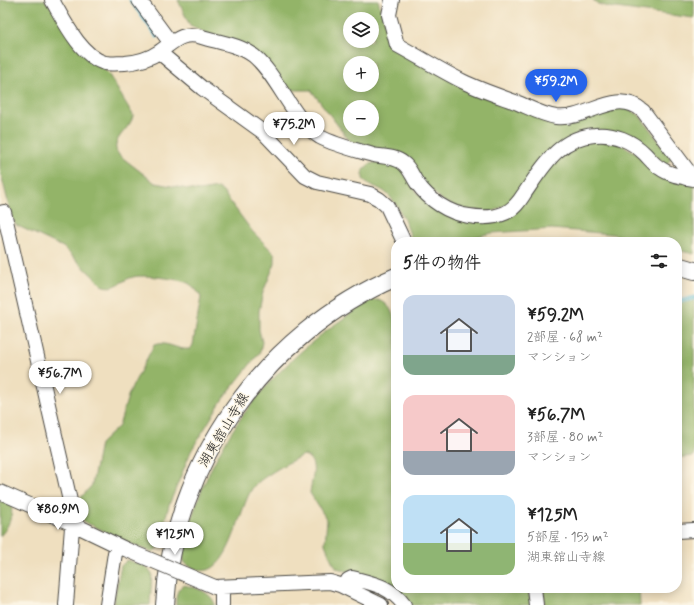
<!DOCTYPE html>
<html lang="ja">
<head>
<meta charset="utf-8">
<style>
  :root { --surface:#fff; --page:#f2f2f2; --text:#222; --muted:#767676; --accent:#2563eb }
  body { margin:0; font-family:Mynerve,"Klee One",sans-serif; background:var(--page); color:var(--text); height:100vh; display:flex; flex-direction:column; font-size:15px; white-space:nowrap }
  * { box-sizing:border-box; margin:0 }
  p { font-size:13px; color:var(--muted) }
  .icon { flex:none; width:22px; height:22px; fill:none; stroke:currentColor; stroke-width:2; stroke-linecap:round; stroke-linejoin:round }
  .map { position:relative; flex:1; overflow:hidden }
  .sheet { position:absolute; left:391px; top:237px; width:291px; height:356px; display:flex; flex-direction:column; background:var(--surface); border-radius:16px; box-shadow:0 2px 10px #0003 }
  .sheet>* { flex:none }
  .buttons { position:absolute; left:343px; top:12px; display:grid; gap:8px }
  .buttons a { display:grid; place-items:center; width:36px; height:36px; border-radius:50%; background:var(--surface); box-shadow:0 2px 10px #0003; font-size:20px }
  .price { position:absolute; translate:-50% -34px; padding:0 9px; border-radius:14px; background:#fff; color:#222; font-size:13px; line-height:26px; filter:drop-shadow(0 1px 2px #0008) }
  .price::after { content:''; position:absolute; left:50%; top:24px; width:12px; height:9px; margin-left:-6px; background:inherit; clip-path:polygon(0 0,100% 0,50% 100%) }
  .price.current { background:var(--accent); color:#fff }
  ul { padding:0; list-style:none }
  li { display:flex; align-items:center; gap:12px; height:100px; padding:0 12px }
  li span { display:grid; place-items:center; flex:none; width:112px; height:80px; border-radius:12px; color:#555 }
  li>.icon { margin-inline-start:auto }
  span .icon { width:48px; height:48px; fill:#fffc; stroke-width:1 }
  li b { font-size:17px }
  h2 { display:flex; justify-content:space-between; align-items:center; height:48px; padding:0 12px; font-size:17px }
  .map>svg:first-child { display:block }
</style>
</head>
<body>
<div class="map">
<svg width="694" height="605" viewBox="0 0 694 605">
  <rect width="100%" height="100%" fill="#fcf5e5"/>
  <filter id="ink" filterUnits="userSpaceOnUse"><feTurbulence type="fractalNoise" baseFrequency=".025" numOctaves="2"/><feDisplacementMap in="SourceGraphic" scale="8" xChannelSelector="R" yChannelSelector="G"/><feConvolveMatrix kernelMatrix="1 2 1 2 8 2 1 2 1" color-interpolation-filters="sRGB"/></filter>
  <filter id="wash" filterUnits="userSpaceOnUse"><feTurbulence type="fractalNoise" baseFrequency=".012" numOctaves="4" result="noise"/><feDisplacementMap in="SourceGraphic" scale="16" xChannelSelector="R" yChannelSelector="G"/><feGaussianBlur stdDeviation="0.9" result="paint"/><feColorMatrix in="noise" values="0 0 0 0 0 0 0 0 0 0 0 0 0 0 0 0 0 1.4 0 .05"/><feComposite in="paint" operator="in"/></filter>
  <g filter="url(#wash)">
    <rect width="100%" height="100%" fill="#efdfbf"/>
    <path fill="#93b467" stroke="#5f7049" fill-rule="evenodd" d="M 0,0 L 45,0 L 109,75 L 133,115 C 132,129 107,140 119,155 L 155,183 L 199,191 L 218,188 L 223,192 L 252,231 L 275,254 L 275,263 L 263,292 L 259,311 L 259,330 L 262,342 L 260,352 L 222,400 L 191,451 L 169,505 L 158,546 L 156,550 L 152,552 L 131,544 L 83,521 L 77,502 L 92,485 L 100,444 L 119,426 L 129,393 L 154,345 C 166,340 178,351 190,349 L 193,345 L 201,297 C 198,292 194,286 188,283 C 180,279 142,274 133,277 C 121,280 115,291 102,285 L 63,247 L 16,225 L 12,218 L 0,170 Z
      M 178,0 L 378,0 L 390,39 L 543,118 L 625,107 L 639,115 L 670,156 L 670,160 L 666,165 L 648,150 L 581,132 L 512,202 L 492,212 L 468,210 L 445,202 L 385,152 L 357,144 L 349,140 L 311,90 L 294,90 L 284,86 L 265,59 L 190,26 ZM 350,19 L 372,19 L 372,41 L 350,41 ZM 350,63 L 372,63 L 372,85 L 350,85 ZM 350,107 L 372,107 L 372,129 L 350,129 Z
      M 593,0 L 694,0 L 694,18 L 608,7 L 598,4 Z
      M 596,140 L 620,144 L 694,184 L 694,254 L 677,250 L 677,242 L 647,242 L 612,234 L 552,229 L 492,233 L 451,242 L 413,242 C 406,225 400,204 385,192 C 378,187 370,186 363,179 L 363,170 C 373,158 385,163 399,166 L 418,194 L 493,222 L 552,162 L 572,147 Z
      M 379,300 C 392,305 393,315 396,327 L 396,588 L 528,588 L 531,605 L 409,605 L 385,583 L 337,568 L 332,561 L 325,544 L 327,520 L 310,493 C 311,481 320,461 304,455 C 293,459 261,478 254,486 C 237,506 229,597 185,563 C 179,551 188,533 191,521 C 218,428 283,355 364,305 L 370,301 Z
      M 694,300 L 694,456 L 677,458 L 677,304 Z
      M 0,498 L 11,504 C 14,515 8,528 0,536 Z
      M 127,560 L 145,566 L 152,573 L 150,605 L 113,605 L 121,566 Z
      M 183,585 C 195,587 212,592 215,605 L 176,605 C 176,596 176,591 183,585 Z
      M 542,588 L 639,588 L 640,605 L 545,605 Z"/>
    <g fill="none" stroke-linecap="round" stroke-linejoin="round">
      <path stroke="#5cbeda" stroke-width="4.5" d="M 131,0 L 157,36
        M 677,302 L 694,298"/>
    </g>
  </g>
  <g filter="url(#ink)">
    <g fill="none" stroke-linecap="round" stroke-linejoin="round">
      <g stroke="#484641" stroke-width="16">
        <path id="minor" d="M 52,0 C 63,19 81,57 105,63 C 111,64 118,63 125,63 C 137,62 149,59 159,52 C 174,42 181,31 202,37 C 218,42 241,45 254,56 C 278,76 293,121 320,137 C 335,145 356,150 373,155 C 383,157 395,156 403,163 C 410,168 412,176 417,183 C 429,200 448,213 469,216 C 481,218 494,218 505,213 C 514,209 519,202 524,194 C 543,167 559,137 595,135 C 614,133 632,141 645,154 C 650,159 654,165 660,168 C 669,175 683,177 694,179
          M 139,0 L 170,42
          M 392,0 L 389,15 L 397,45 C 419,57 440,70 462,81 C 480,90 499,96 518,103 C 530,108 543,115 556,117 C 587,121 615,87 643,111 L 688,171 L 686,178
          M 159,52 L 202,88 L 263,132 L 305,176 L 317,182 L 370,194 L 379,199 L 387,206 L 404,242
          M 0,213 L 4,212 L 73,514 L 66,605
          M 0,492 L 73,524 L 125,549
          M 677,531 L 694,530
          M 215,587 L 330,582 L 340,585 L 381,605
          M 345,587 L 348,580 L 352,578 C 374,584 390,586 404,605
          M 534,588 L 536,605
          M 107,605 L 115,553 L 118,546
          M 222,605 L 222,587"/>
      </g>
      <g stroke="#484641" stroke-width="20">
        <path id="major" d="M 677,266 L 694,271
          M 165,605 C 173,463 265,333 396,277"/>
      </g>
      <use href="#minor" stroke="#fff" stroke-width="14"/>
      <use href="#major" stroke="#fff" stroke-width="18"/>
      <g stroke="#484641" stroke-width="16" stroke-linecap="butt">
        <path id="minor-bridge" d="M 125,549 L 215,587"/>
      </g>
      <use href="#minor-bridge" stroke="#fff" stroke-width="14"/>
    </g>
  </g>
  <g text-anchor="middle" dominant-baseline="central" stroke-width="3" stroke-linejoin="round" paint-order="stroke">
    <g font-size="14" fill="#2b2b2b" stroke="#fcf5e5">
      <text transform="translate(224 430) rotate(-59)">湖東舘山寺線</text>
    </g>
  </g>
</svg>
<div class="buttons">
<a><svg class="icon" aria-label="layers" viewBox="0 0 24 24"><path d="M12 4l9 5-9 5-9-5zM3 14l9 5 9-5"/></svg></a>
<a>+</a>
<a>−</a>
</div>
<b class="price current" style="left:556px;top:103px">¥59.2M</b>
<b class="price" style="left:294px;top:146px">¥75.2M</b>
<b class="price" style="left:60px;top:395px">¥56.7M</b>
<b class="price" style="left:58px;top:531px">¥80.9M</b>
<b class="price" style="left:175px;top:556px">¥125M</b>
<section class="sheet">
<h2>5件の物件<svg class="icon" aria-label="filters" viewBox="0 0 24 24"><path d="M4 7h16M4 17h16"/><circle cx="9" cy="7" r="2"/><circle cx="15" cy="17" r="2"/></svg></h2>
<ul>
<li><span style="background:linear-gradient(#c9d6e8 75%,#7fa58c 0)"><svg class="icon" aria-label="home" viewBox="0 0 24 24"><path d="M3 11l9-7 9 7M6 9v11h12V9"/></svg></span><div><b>¥59.2M</b><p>2部屋 · 68 m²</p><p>マンション</p></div></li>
<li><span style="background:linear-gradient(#f6c9c9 70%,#9aa5b1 0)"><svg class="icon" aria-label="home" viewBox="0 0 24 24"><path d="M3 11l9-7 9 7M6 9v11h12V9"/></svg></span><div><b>¥56.7M</b><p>3部屋 · 80 m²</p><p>マンション</p></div></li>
<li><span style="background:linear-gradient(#bfe0f5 60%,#8fb573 0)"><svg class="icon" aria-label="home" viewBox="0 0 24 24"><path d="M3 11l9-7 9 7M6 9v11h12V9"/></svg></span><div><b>¥125M</b><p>5部屋 · 153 m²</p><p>湖東舘山寺線</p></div></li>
</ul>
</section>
</div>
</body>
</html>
